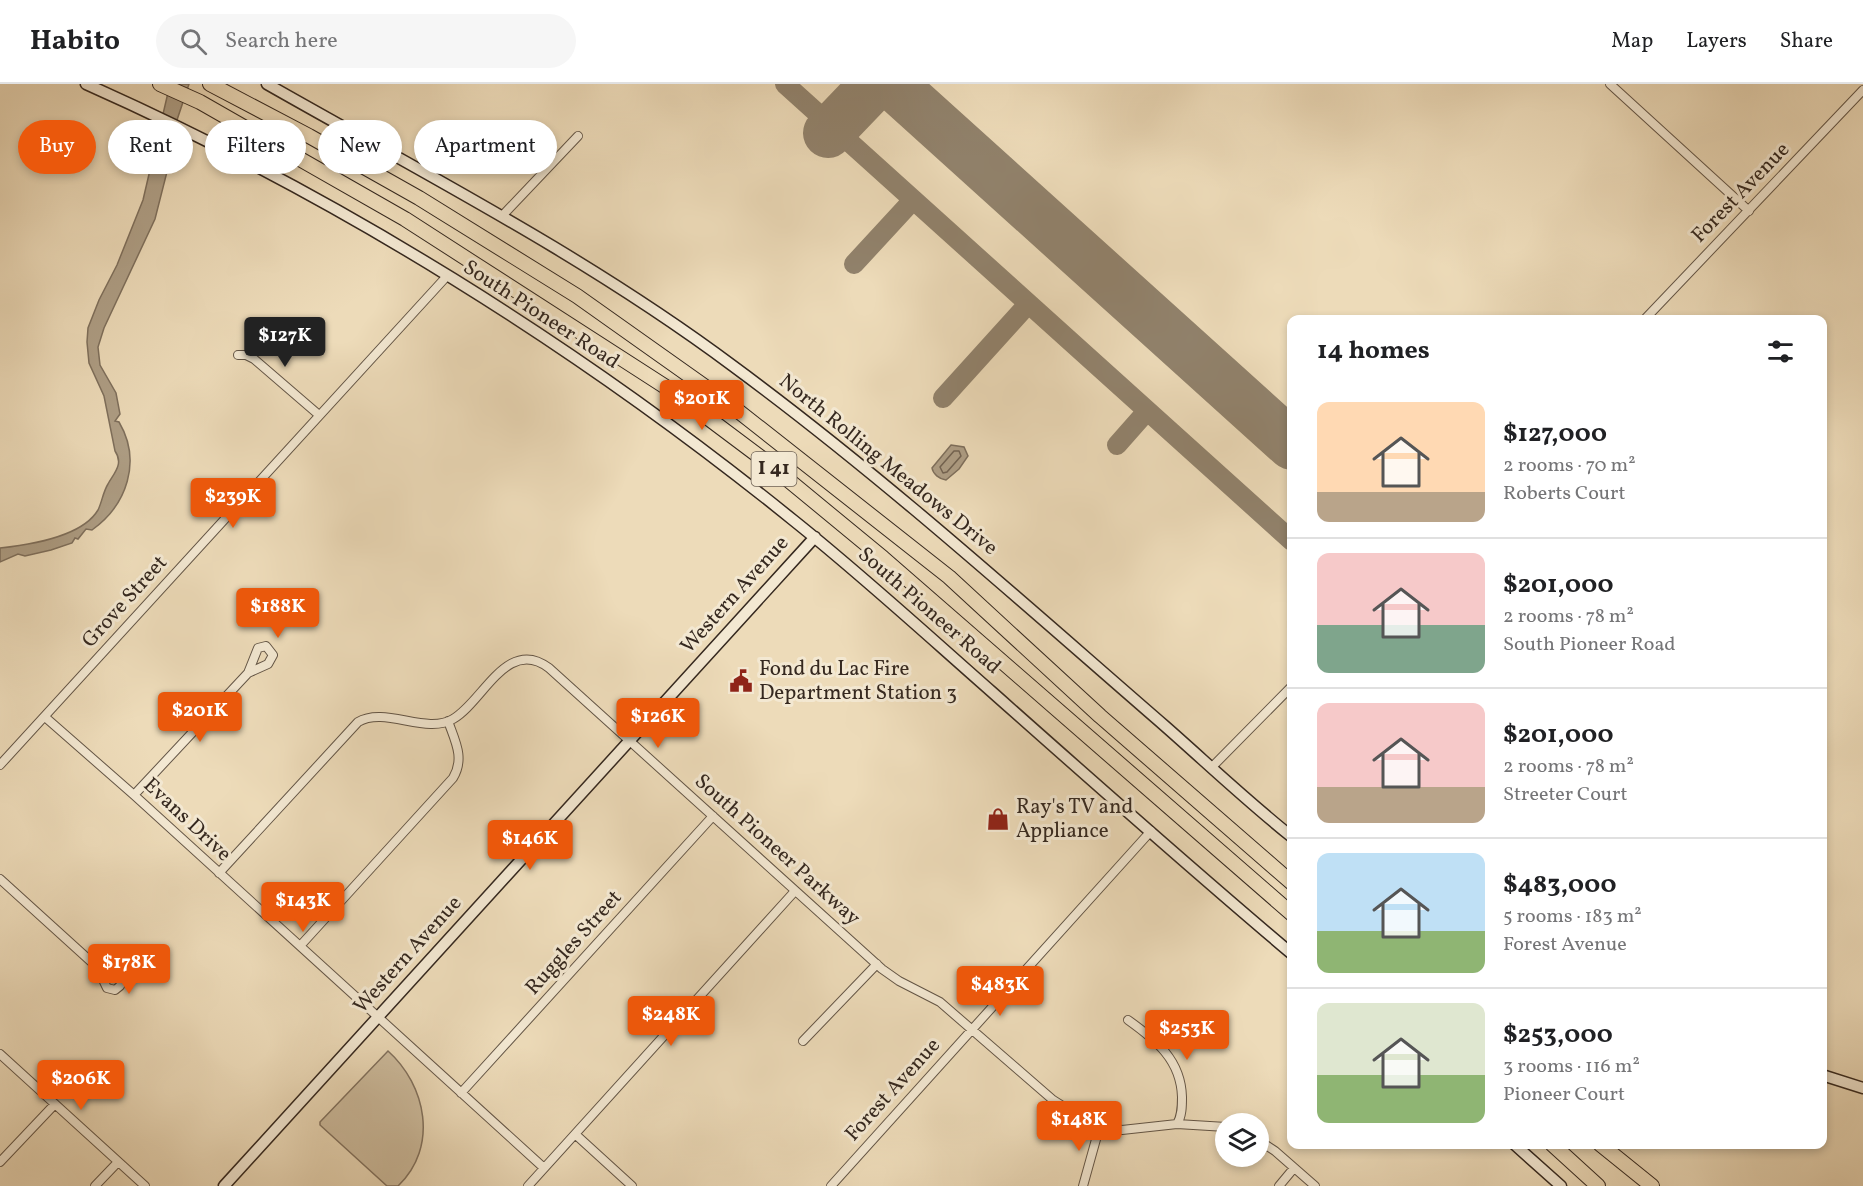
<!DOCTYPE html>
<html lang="en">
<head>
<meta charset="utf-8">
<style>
  :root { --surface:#fff; --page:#f6f6f6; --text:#202124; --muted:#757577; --line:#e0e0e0; --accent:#ea580c }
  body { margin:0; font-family:Vollkorn,serif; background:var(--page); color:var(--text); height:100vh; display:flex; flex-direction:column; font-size:22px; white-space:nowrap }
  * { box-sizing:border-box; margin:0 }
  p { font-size:20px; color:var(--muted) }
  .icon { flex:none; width:33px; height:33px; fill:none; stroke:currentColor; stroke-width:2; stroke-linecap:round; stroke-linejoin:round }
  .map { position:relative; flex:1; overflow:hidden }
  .panel { position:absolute; left:1287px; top:231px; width:540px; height:834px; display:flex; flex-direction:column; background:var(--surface); border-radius:12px; box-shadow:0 3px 9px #0003 }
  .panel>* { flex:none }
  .banner { position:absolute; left:18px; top:36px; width:570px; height:54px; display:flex; gap:12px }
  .buttons { position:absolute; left:1215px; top:1029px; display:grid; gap:12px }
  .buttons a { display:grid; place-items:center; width:54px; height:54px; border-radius:50%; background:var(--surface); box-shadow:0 3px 9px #0003; font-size:30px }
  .price { position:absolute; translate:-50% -51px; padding:0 14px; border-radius:6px; background:var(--accent); color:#fff; font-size:20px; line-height:39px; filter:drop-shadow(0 2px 3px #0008) }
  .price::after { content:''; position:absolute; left:50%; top:36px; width:18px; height:14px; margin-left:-9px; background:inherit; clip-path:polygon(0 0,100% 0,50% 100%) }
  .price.current { background:#222; color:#fff }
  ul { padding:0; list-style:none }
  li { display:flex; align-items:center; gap:18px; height:150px; padding:0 30px }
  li+li { border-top:2px solid var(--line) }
  li span { display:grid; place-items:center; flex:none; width:168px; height:120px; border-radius:12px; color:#555 }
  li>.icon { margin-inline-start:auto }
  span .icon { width:72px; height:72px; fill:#fffc; stroke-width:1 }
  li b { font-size:26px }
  h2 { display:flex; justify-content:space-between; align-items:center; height:72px; padding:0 30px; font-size:26px }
  .pill { padding:0 21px; border-radius:27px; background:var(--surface); box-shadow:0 3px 9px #0003; font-size:21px; line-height:54px }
  .pill.current { background:var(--accent); color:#fff }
  header { display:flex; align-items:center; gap:36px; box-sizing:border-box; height:84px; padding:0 30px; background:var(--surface); border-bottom:2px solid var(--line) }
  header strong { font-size:28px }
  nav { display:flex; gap:33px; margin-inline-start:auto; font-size:21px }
  .search { width:420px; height:54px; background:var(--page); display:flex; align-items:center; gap:15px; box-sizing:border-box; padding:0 21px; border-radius:33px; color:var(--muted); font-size:22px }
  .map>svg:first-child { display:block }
</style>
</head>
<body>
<header>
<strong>Habito</strong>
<div class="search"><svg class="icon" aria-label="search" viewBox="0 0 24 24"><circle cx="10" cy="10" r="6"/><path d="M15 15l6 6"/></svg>Search here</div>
<nav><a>Map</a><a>Layers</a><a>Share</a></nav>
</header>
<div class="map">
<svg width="1863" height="1102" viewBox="0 0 1863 1102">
  <rect width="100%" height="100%" fill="#eddbb9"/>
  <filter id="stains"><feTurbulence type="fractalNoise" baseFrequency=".00333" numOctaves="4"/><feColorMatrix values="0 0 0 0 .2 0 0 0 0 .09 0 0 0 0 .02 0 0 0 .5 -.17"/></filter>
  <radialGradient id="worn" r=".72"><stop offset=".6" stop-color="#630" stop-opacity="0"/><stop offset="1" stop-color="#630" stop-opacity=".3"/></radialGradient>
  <path fill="#cebd9f" stroke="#82725f" stroke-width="1.5" d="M 388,967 C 426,1001 439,1063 398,1102 L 387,1102 L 320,1041 L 320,1038 Z"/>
  <path fill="#ae9e85" stroke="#7e6f5c" stroke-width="1.5" d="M 170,0 L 189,0 L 171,54 L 169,80 L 155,135 L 104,244 L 98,263 L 100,281 L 116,309 L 120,330 L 115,337 L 119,338 C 142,377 127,421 92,446 L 86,445 L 78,455 L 75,454 L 72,459 L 51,466 L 25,472 L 18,470 L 0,478 L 0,464 C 28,461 82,453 98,426 C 102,418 103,408 108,400 C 114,389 124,380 115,367 L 104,312 L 89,279 L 87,258 L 88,244 L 99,216 L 117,181 L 143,116 Z
    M 951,361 L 964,363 L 968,372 L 959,385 L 946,396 C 939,395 933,390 932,384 Z"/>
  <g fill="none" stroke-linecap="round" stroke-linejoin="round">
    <path stroke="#726352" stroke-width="1.5" d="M 954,367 L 959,367 L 961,372 L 947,388 L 943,389 L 940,383 Z"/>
    <path stroke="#91826c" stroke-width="20" d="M 785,0 L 1292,457
      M 854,180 L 913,116
      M 943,314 L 1028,220
      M 1117,361 L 1147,327"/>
    <path stroke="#91826c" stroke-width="50" d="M 892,0 L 1292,361
      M 828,49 L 875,0"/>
    <g stroke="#635546" stroke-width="10">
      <path id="street" d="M 1610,0 L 1749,127
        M 502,132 L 578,52
        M 1644,236 L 1863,6
        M 238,271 L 246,271 L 254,275 L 319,331
        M 45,633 L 134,711 L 544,1084
        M 0,681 L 447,192
        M 1212,683 L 1292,602
        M 134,711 L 248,589 L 268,580 L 273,571 L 266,562 L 258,564 L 248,589
        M 219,789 L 358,638 C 385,622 426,651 453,635 C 483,618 507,552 549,584 L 882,885 L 899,897 L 940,918 L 1053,1016 L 1083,1035 L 1104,1043 L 1122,1046 L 1177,1040 L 1226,1043
        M 0,795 L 97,883 L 107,904 L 115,906 L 120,902 L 122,896 L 115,888 L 97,883
        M 300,862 L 453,694 C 465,674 455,657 448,637
        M 1128,936 C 1156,956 1181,976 1182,1013 C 1182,1022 1182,1032 1177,1040
        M 803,957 L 877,880
        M 0,970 L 145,1102
        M 461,1009 L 713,732
        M 575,1050 L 632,1102
        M 1258,1056 L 1275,1067 L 1315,1102
        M 0,1078 L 55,1020
        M 95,1102 L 118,1078
        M 528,1102 L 795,807
        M 831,1102 L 1151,747
        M 1083,1102 L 1100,1041
        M 1279,1102 L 1294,1084"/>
    </g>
    <g stroke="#35281f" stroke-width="13">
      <path id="secondary" d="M 86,0 C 338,112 579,263 793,436 C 862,491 926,550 992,608 C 1091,696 1190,784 1292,870
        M 267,0 C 425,90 587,173 733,282 C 885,394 1024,520 1166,643 C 1208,680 1248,718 1292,753
        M 1822,991 L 1863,1004
        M 1514,1060 L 1561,1102
        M 224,1102 L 815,453"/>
    </g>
    <g stroke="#35281f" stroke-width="16">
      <path id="highway" d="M 160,0 L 200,18 L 405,135 L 672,307 L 764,376 L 883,474 L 1292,830
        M 210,0 L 309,52 L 419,114 L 577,212 L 728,319 L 949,493 L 1100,632 L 1292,799
        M 1552,1060 L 1598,1102
        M 1600,1060 L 1652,1102"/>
    </g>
    <use href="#street" stroke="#f3e8d2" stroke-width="8"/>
    <use href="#secondary" stroke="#f3e8d2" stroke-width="10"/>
    <use href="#highway" stroke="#eddbb9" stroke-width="14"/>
  </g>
  <defs>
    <g id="civic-bare" transform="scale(1.8)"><path d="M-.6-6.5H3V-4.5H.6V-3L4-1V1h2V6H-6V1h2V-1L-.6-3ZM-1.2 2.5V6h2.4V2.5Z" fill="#8f2418" stroke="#f3e8d2" stroke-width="2.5" paint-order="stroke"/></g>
    <g id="shop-bare" transform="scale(1.8)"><path d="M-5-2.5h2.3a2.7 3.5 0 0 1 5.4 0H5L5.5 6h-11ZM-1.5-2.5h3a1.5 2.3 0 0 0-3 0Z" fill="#8f2418" stroke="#f3e8d2" stroke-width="2.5" paint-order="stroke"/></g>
  </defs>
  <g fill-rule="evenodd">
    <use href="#civic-bare" x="741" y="597"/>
    <use href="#shop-bare" x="998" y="735"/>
  </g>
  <g text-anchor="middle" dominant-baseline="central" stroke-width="6" stroke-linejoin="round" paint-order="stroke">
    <rect fill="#f3e8d2" stroke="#6e6255" stroke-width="1.5" x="751.5" y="368" width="45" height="34" rx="4.5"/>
    <g font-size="20" font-weight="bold" fill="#35281f">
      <text x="774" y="385">I 41</text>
    </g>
    <g font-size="21" fill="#35281f" stroke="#f3e8d2">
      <text transform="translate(1741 109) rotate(-46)">Forest Avenue</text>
      <text transform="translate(541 231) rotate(33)">South Pioneer Road</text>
      <text transform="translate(888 381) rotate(39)">North Rolling Meadows Drive</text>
      <text transform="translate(735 511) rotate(-48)">Western Avenue</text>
      <text transform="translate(125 518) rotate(-48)">Grove Street</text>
      <text transform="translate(929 527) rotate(41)">South Pioneer Road</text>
      <text transform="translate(187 736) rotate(43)">Evans Drive</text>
      <text transform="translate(777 766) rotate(42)">South Pioneer Parkway</text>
      <text transform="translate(574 859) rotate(-48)">Ruggles Street</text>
      <text transform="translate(408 871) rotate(-48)">Western Avenue</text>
      <text transform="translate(893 1006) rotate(-48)">Forest Avenue</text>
    </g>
    <g font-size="21" fill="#35281f" stroke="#f3e8d2" text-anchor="start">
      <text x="759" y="585">Fond du Lac Fire<tspan x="759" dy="24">Department Station 3</tspan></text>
      <text x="1016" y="723">Ray's TV and<tspan x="1016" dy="24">Appliance</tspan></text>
    </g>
  </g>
  <rect width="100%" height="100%" filter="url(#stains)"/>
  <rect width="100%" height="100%" fill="url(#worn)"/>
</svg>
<div class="buttons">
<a><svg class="icon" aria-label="layers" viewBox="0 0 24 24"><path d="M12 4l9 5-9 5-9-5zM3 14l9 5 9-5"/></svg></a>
</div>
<b class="price current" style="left:285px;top:284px">$127K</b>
<b class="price" style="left:702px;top:347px">$201K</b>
<b class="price" style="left:233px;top:445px">$239K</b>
<b class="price" style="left:278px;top:555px">$188K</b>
<b class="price" style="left:200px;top:659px">$201K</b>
<b class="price" style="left:658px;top:665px">$126K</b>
<b class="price" style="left:530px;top:787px">$146K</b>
<b class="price" style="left:303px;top:849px">$143K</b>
<b class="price" style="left:129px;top:911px">$178K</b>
<b class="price" style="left:1000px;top:933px">$483K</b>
<b class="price" style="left:671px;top:963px">$248K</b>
<b class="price" style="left:1187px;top:977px">$253K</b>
<b class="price" style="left:81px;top:1027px">$206K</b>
<b class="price" style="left:1079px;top:1068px">$148K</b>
<div class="banner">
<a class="pill current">Buy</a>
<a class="pill">Rent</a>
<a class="pill">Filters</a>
<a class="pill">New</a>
<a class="pill">Apartment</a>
</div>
<section class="panel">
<h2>14 homes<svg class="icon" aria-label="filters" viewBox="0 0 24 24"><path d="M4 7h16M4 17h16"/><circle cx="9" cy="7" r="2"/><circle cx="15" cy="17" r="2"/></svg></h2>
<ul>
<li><span style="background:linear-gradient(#ffd9b3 75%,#b9a48a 0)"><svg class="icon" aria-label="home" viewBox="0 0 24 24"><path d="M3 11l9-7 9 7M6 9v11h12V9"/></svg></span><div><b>$127,000</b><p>2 rooms · 70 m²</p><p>Roberts Court</p></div></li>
<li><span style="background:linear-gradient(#f6c9c9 60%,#7fa58c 0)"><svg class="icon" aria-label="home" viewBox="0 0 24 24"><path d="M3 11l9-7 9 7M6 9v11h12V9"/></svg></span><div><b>$201,000</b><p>2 rooms · 78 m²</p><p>South Pioneer Road</p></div></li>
<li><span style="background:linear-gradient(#f6c9c9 70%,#b9a48a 0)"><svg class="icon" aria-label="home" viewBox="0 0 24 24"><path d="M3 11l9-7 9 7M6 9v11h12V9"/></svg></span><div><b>$201,000</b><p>2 rooms · 78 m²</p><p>Streeter Court</p></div></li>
<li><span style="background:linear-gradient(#bfe0f5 65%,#8fb573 0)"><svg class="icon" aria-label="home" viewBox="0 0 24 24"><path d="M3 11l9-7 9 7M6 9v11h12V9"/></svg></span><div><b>$483,000</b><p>5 rooms · 183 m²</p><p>Forest Avenue</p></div></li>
<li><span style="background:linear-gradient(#dfe7d0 60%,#8fb573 0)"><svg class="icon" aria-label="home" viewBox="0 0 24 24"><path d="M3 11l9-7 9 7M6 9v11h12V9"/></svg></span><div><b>$253,000</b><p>3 rooms · 116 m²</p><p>Pioneer Court</p></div></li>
</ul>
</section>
</div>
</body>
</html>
